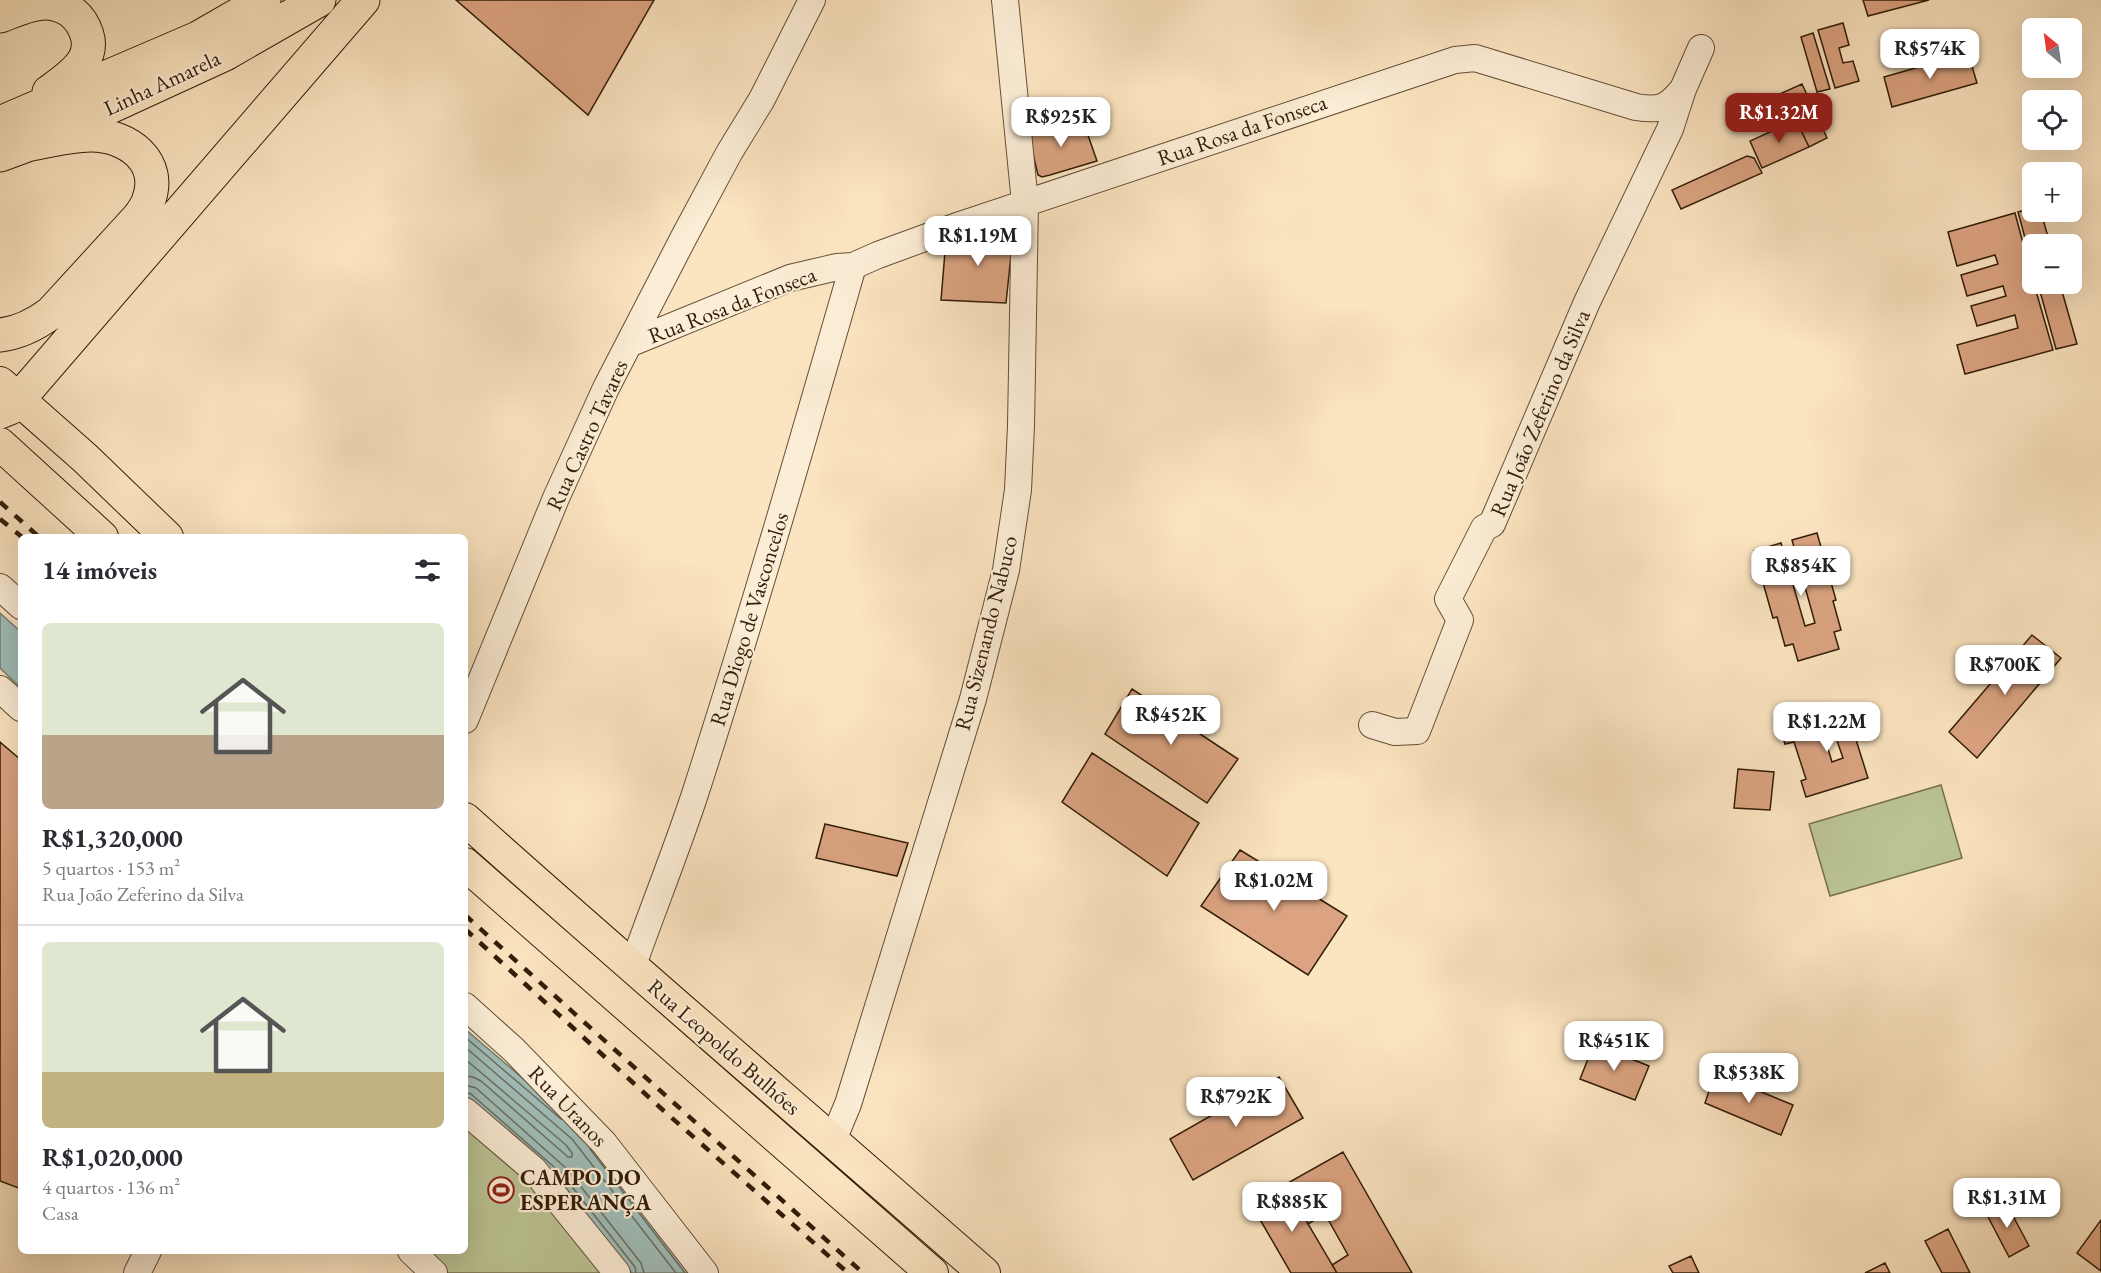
<!DOCTYPE html>
<html lang="pt">
<head>
<meta charset="utf-8">
<style>
  :root { --surface:#fff; --page:#f2f2f3; --text:#2b2b33; --muted:#7c7c81; --line:#e1e1e2; --accent:#8f2418 }
  body { margin:0; font-family:"EB Garamond",serif; background:var(--page); color:var(--text); height:100vh; display:flex; flex-direction:column; font-size:22px; white-space:nowrap }
  * { box-sizing:border-box; margin:0 }
  p { font-size:20px; color:var(--muted) }
  .icon { flex:none; width:33px; height:33px; fill:none; stroke:currentColor; stroke-width:2; stroke-linecap:round; stroke-linejoin:round }
  .map { position:relative; flex:1; overflow:hidden }
  .side { position:absolute; left:18px; top:534px; width:450px; height:720px; display:flex; flex-direction:column; background:var(--surface); border-radius:9px; box-shadow:0 6px 24px #0002 }
  .side>* { flex:none }
  .needle { width:39px; rotate:331deg }
  .controls { position:absolute; left:2022px; top:18px; display:grid; gap:12px }
  .controls a { display:grid; place-items:center; width:60px; height:60px; border-radius:9px; background:var(--surface); box-shadow:0 6px 24px #0002; font-size:30px }
  .price { position:absolute; translate:-50% -51px; padding:0 14px; border-radius:12px; background:#fff; color:#222; font-size:20px; line-height:39px; filter:drop-shadow(0 2px 3px #0008) }
  .price::after { content:''; position:absolute; left:50%; top:36px; width:18px; height:14px; margin-left:-9px; background:inherit; clip-path:polygon(0 0,100% 0,50% 100%) }
  .price.on { background:var(--accent); color:#fff }
  ul { padding:0; list-style:none }
  li { display:grid; align-content:center; gap:12px; height:318px; padding:0 24px }
  li+li { border-top:2px solid var(--line) }
  li span { display:grid; place-items:center; height:186px; border-radius:9px; color:#555 }
  li>.icon { margin-inline-start:auto }
  span .icon { width:108px; height:108px; fill:#fffc; stroke-width:1 }
  li b { font-size:26px }
  h2 { display:flex; justify-content:space-between; align-items:center; height:72px; padding:0 24px; font-size:26px }
  .map>svg:first-child { display:block }
</style>
</head>
<body>
<div class="map">
<svg width="2101" height="1273" viewBox="0 0 2101 1273">
  <rect width="100%" height="100%" fill="#fbe4c0"/>
  <filter id="stains"><feTurbulence type="fractalNoise" baseFrequency=".00333" numOctaves="4"/><feColorMatrix values="0 0 0 0 .2 0 0 0 0 .09 0 0 0 0 .02 0 0 0 .5 -.17"/></filter>
  <radialGradient id="worn" r=".72"><stop offset=".6" stop-color="#630" stop-opacity="0"/><stop offset="1" stop-color="#630" stop-opacity=".3"/></radialGradient>
  <path fill="#bcc595" stroke="#77704e" stroke-width="1.5" d="M 1941,785 L 1962,858 L 1830,896 L 1809,824 Z
    M 465,1123 L 526,1178 L 601,1273 L 436,1273 L 413,1251 L 465,1251 Z"/>
  <path fill="#a0beb9" stroke="#747d72" stroke-width="1.5" d="M 0,613 L 21,632 L 21,688 L 0,668 Z
    M 465,1029 L 582,1129 L 693,1273 L 632,1273 L 558,1178 L 465,1096 Z"/>
  <g fill="none" stroke-linecap="round" stroke-linejoin="round">
    <path stroke="#696d60" stroke-width="1.5" d="M 465,1037 L 561,1119
      M 465,1047 L 572,1139 L 676,1273
      M 465,1059 L 566,1145 L 572,1153 L 572,1157 L 568,1157 L 481,1081 L 473,1077 L 465,1076
      M 465,1085 L 476,1088 L 567,1169 L 641,1263 L 644,1273
      M 465,1092 L 471,1094 L 562,1174 L 635,1267 L 636,1273
      M 590,1149 L 685,1273"/>
  </g>
  <path fill="#dba381" stroke="#321c08" stroke-width="1.5" fill-rule="evenodd" d="M 456,0 L 654,0 L 588,115 Z
    M 1863,0 L 1929,0 L 1868,16 Z
    M 1843,23 L 1849,45 L 1839,48 L 1843,63 L 1853,61 L 1859,81 L 1835,88 L 1818,30 Z
    M 1813,33 L 1830,89 L 1817,92 L 1801,37 Z
    M 1968,53 L 1977,83 L 1892,107 L 1884,77 Z
    M 1802,84 L 1827,138 L 1809,147 L 1796,120 L 1786,125 L 1773,97 Z
    M 1082,118 L 1097,161 L 1050,175 L 1042,177 L 1038,175 L 1028,133 Z
    M 1796,120 L 1809,147 L 1762,168 L 1750,141 Z
    M 1747,156 L 1754,158 L 1762,173 L 1681,209 L 1672,190 Z
    M 2032,208 L 2032,212 L 2041,212 L 2050,244 L 2032,244 L 2032,264 L 2018,212 Z
    M 2015,213 L 2032,277 L 2032,284 L 2034,284 L 2053,350 L 1965,374 L 1957,345 L 2018,328 L 2015,315 L 1977,326 L 1971,306 L 2006,296 L 2003,286 L 1967,296 L 1961,275 L 1998,264 L 1995,255 L 1957,266 L 1948,232 Z
    M 1003,226 L 1007,226 L 1013,236 L 1006,303 L 941,300 L 946,240 Z
    M 2038,284 L 2060,284 L 2077,344 L 2056,349 Z
    M 1817,533 L 1836,600 L 1833,601 L 1841,630 L 1834,632 L 1839,649 L 1798,661 L 1793,644 L 1785,646 L 1777,617 L 1773,618 L 1754,551 L 1781,543 L 1805,626 L 1815,623 L 1792,540 Z
    M 2032,635 L 2061,658 L 1977,758 L 1949,732 Z
    M 1132,689 L 1238,759 L 1207,803 L 1105,734 Z
    M 1847,711 L 1868,778 L 1806,797 L 1801,781 L 1806,779 L 1794,742 L 1785,744 L 1781,731 ZM 1834,732 L 1843,758 L 1832,762 L 1824,736 Z
    M 0,742 L 21,760 L 21,1189 L 0,1181 Z
    M 1092,753 L 1199,823 L 1167,876 L 1062,802 Z
    M 1738,769 L 1774,772 L 1770,810 L 1734,808 Z
    M 825,824 L 908,843 L 897,876 L 816,858 Z
    M 1240,850 L 1347,916 L 1308,975 L 1201,906 Z
    M 1594,1044 L 1649,1066 L 1635,1100 L 1580,1079 Z
    M 1715,1073 L 1793,1105 L 1781,1135 L 1705,1103 Z
    M 1279,1077 L 1303,1118 L 1193,1180 L 1170,1139 Z
    M 1343,1152 L 1412,1273 L 1337,1273 L 1332,1265 L 1348,1255 L 1325,1214 L 1308,1224 L 1286,1184 Z
    M 1286,1184 L 1308,1224 L 1337,1273 L 1291,1273 L 1251,1204 Z
    M 2005,1201 L 2029,1246 L 2009,1257 L 1985,1211 Z
    M 2101,1220 L 2101,1271 L 2077,1253 Z
    M 1948,1229 L 1970,1273 L 1942,1273 L 1925,1241 Z
    M 1691,1256 L 1699,1273 L 1673,1273 L 1669,1266 Z
    M 1885,1263 L 1890,1273 L 1865,1273 Z"/>
  <g fill="none" stroke-linecap="round" stroke-linejoin="round">
    <g stroke="#644e36" stroke-width="28">
      <path id="minor" d="M 631,343 L 790,278 L 837,267 L 853,266 L 878,255 L 960,225 L 1455,60 L 1475,58 L 1485,61 L 1636,107 C 1661,111 1667,108 1683,89
        M 0,587 L 21,606
        M 0,689 L 21,708
        M 465,720 L 556,498 L 606,388 L 684,237 L 729,153 L 762,99 L 812,0
        M 1372,725 L 1395,732 L 1417,731 L 1460,620 L 1448,599 L 1484,528 L 1492,524 L 1587,302 L 1670,129 L 1683,89 L 1701,48
        M 632,968 C 652,911 675,854 694,797 C 751,621 802,443 853,266
        M 465,1006 L 514,1050 L 604,1143 L 705,1273
        M 465,1111 L 534,1170 L 617,1273
        M 833,1140 L 848,1104 L 973,699 L 1006,570 L 1018,490 L 1021,426 L 1025,203 L 1005,0
        M 411,1251 L 434,1273
        M 137,1273 L 148,1251"/>
    </g>
    <g stroke="#321c08" stroke-width="34">
      <path id="major" d="M 0,383 L 85,458 L 167,537
        M 0,444 L 102,537
        M 465,819 C 636,972 811,1121 984,1273
        M 465,864 L 932,1273"/>
    </g>
    <g stroke="#321c08" stroke-width="35">
      <path id="highway" d="M 0,16 C 16,10 37,0 54,4 C 65,6 75,13 81,22 C 102,56 74,74 49,92
        M 0,123 L 198,38 L 264,0
        M 0,155 L 27,145 L 225,54 L 319,0
        M 0,335 C 19,333 36,324 51,313 L 138,218 C 142,213 146,207 148,202 C 164,162 128,135 91,135 C 70,135 48,141 27,145
        M 0,412 L 10,408 L 18,400 L 363,0"/>
    </g>
    <use href="#minor" stroke="#fcedd6" stroke-width="26"/>
    <use href="#major" stroke="#fbe4c0" stroke-width="32"/>
    <use href="#highway" stroke="#fbe4c0" stroke-width="33"/>
    <path stroke="#321c08" stroke-width="4.5" stroke-dasharray="10 10" stroke-linecap="butt" d="M 0,502 L 39,537
      M 0,519 L 22,537
      M 465,915 L 863,1273
      M 465,929 L 664,1111 L 848,1273"/>
  </g>
  <defs>
    <g id="stadium-ring" transform="scale(1.35)"><circle r="9.5" fill="#fcedd6" stroke="#8f2418" stroke-width="1.5"/><path d="M0-5a6.5 5 0 1 0 0 10a6.5 5 0 1 0 0-10ZM-3.5-1.8h7v3.6h-7Z" fill="#8f2418"/></g>
  </defs>
  <g fill-rule="evenodd">
    <use href="#stadium-ring" x="501" y="1190"/>
  </g>
  <g text-anchor="middle" dominant-baseline="central" stroke-width="4.5" stroke-linejoin="round" paint-order="stroke">
    <g font-size="22" fill="#321c08" stroke="#fcedd6">
      <text transform="translate(162 83) rotate(-25)">Linha Amarela</text>
      <text transform="translate(1242 130) rotate(-19)">Rua Rosa da Fonseca</text>
      <text transform="translate(732 305) rotate(-21)">Rua Rosa da Fonseca</text>
      <text transform="translate(1540 413) rotate(-67)">Rua João Zeferino da Silva</text>
      <text transform="translate(587 435) rotate(-65)">Rua Castro Tavares</text>
      <text transform="translate(749 619) rotate(-73)">Rua Diogo de Vasconcelos</text>
      <text transform="translate(986 633) rotate(-76)">Rua Sizenando Nabuco</text>
      <text transform="translate(724 1047) rotate(41)">Rua Leopoldo Bulhões</text>
      <text transform="translate(568 1106) rotate(46)">Rua Uranos</text>
    </g>
    <g font-size="22" font-weight="bold" fill="#321c08" stroke="#fcedd6" text-anchor="start">
      <text x="520" y="1177">CAMPO DO<tspan x="520" dy="25">ESPERANÇA</tspan></text>
    </g>
  </g>
  <rect width="100%" height="100%" filter="url(#stains)"/>
  <rect width="100%" height="100%" fill="url(#worn)"/>
</svg>
<div class="controls">
<a><svg class="needle" viewBox="-14 -14 28 28"><path d="M0-13l5 13h-10z" fill="#e53935"/><path d="M0 13l5-13h-10z" fill="#7c7c81"/></svg></a>
<a><svg class="icon" aria-label="locate" viewBox="0 0 24 24"><circle cx="12" cy="12" r="6"/><path d="M12 2v4M12 18v4M2 12h4M18 12h4"/></svg></a>
<a>+</a>
<a>−</a>
</div>
<b class="price" style="left:1930px;top:80px">R$574K</b>
<b class="price on" style="left:1779px;top:144px">R$1.32M</b>
<b class="price" style="left:1061px;top:148px">R$925K</b>
<b class="price" style="left:978px;top:267px">R$1.19M</b>
<b class="price" style="left:1801px;top:597px">R$854K</b>
<b class="price" style="left:2005px;top:696px">R$700K</b>
<b class="price" style="left:1171px;top:746px">R$452K</b>
<b class="price" style="left:1827px;top:753px">R$1.22M</b>
<b class="price" style="left:1274px;top:912px">R$1.02M</b>
<b class="price" style="left:1614px;top:1072px">R$451K</b>
<b class="price" style="left:1749px;top:1104px">R$538K</b>
<b class="price" style="left:1236px;top:1128px">R$792K</b>
<b class="price" style="left:2007px;top:1229px">R$1.31M</b>
<b class="price" style="left:1292px;top:1233px">R$885K</b>
<section class="side">
<h2>14 imóveis<svg class="icon" aria-label="filters" viewBox="0 0 24 24"><path d="M4 7h16M4 17h16"/><circle cx="9" cy="7" r="2"/><circle cx="15" cy="17" r="2"/></svg></h2>
<ul>
<li><span style="background:linear-gradient(#dfe7d0 60%,#b9a48a 0)"><svg class="icon" aria-label="home" viewBox="0 0 24 24"><path d="M3 11l9-7 9 7M6 9v11h12V9"/></svg></span><div><b>R$1,320,000</b><p>5 quartos · 153 m²</p><p>Rua João Zeferino da Silva</p></div></li>
<li><span style="background:linear-gradient(#dfe7d0 70%,#c2b280 0)"><svg class="icon" aria-label="home" viewBox="0 0 24 24"><path d="M3 11l9-7 9 7M6 9v11h12V9"/></svg></span><div><b>R$1,020,000</b><p>4 quartos · 136 m²</p><p>Casa</p></div></li>
</ul>
</section>
</div>
</body>
</html>
